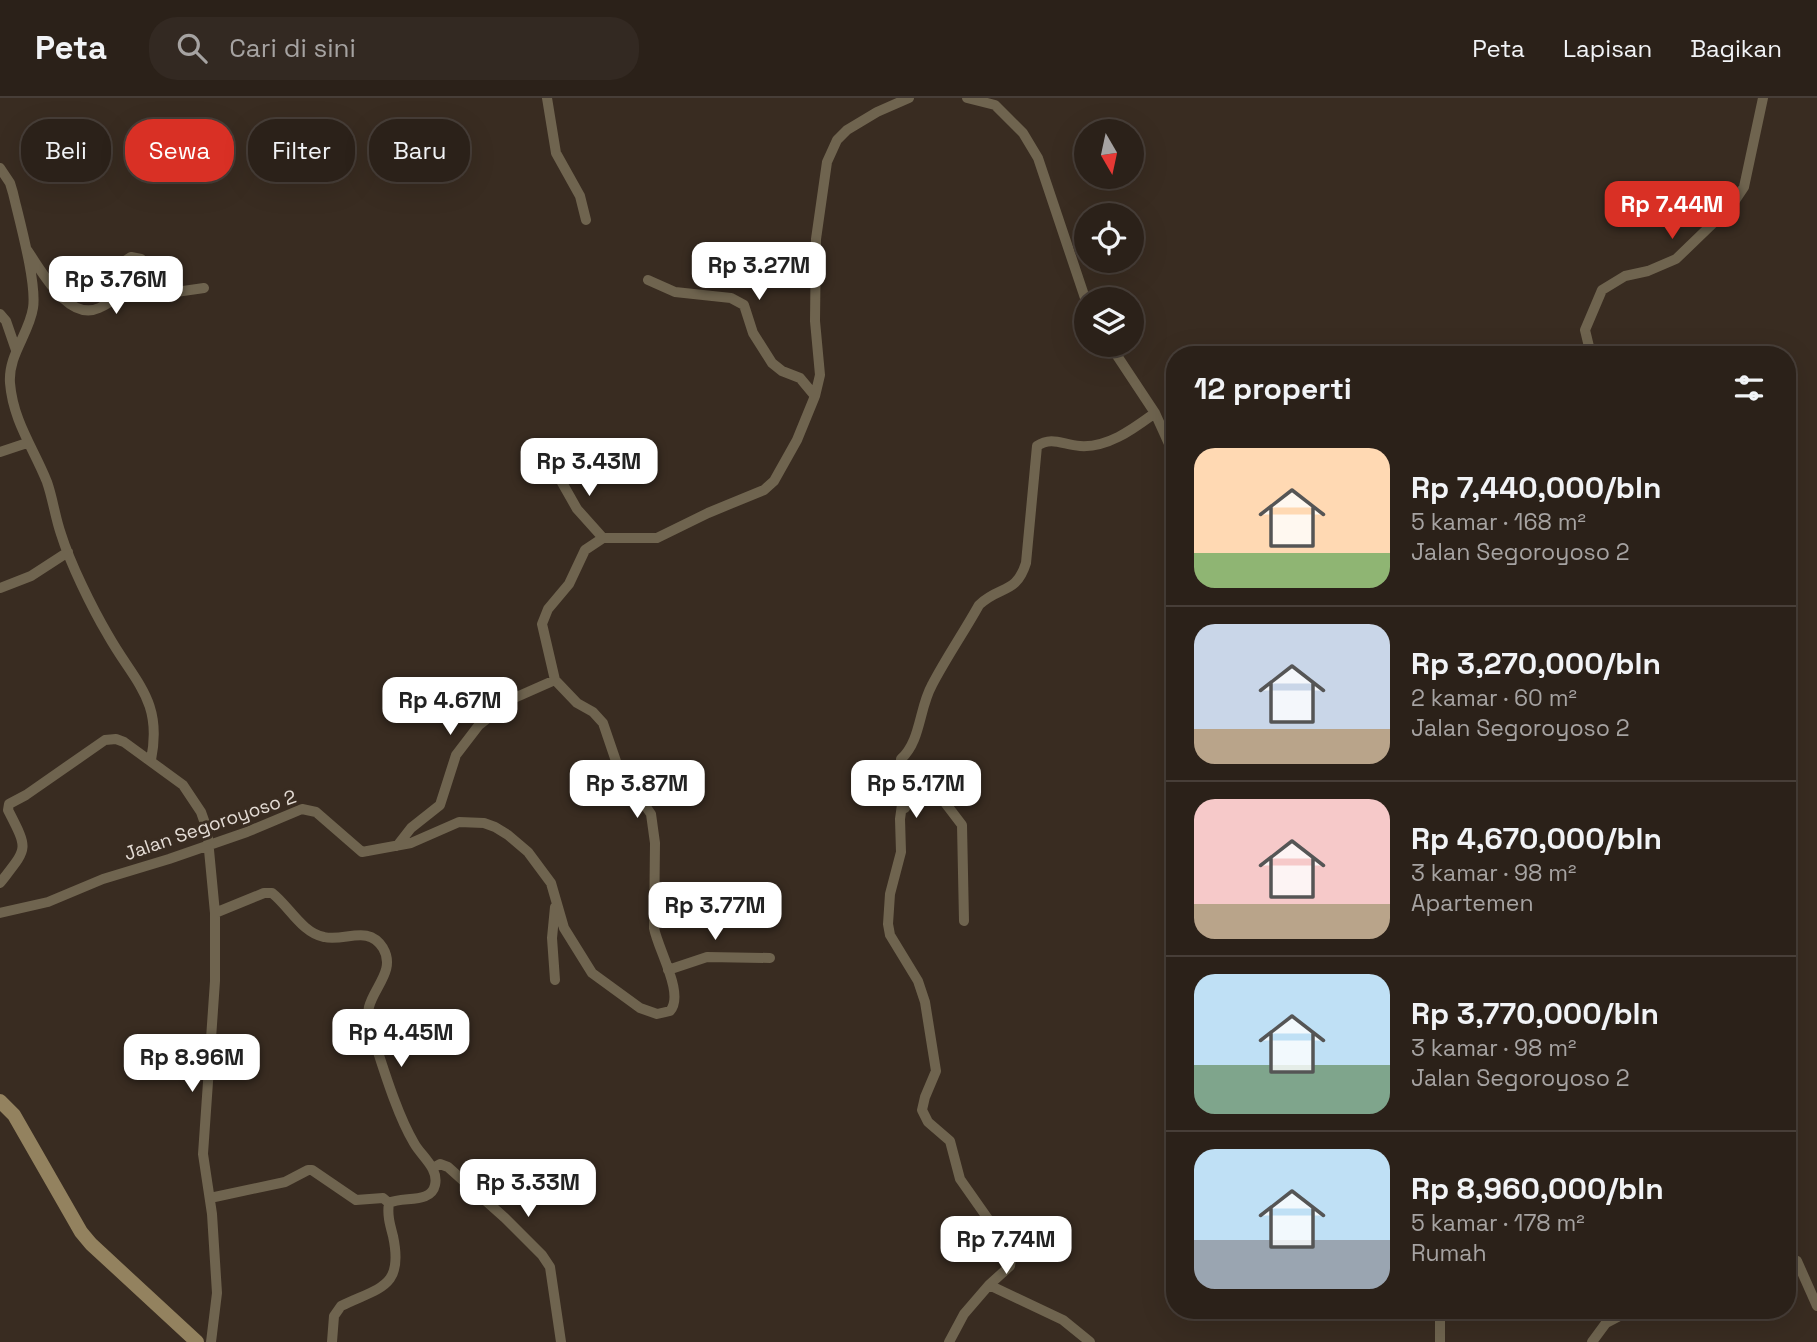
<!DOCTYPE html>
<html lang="id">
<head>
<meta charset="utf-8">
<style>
  :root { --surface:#2b2119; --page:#332922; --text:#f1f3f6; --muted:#a6a3a2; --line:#473e38; --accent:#d93025 }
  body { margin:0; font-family:"Space Grotesk",sans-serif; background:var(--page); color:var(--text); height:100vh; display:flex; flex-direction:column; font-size:26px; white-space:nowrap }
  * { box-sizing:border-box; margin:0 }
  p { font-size:23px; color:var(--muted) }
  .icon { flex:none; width:38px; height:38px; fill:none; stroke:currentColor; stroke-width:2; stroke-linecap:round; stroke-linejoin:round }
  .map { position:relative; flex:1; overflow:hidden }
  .panel { position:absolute; left:1166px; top:248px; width:630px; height:973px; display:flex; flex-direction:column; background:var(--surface); border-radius:28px; box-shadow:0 7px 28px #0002,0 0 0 2px var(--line) }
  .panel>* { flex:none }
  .hud { position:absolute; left:21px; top:21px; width:665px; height:63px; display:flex; gap:14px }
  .needle { width:46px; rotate:171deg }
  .fabs { position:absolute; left:1074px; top:21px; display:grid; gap:14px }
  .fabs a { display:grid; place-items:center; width:70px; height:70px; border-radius:50%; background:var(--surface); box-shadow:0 7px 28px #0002,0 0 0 2px var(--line); font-size:35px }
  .price { position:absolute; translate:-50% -60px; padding:0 16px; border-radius:14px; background:#fff; color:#222; font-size:23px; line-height:46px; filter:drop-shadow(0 2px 4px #0008) }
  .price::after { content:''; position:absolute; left:50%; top:42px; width:21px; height:16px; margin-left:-10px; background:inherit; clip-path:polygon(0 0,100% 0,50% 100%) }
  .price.current { background:var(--accent); color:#fff }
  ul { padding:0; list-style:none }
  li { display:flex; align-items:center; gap:21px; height:175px; padding:0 28px }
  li+li { border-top:2px solid var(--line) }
  li span { display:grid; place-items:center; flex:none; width:196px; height:140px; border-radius:21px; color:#555 }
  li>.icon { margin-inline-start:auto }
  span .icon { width:84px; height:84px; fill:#fffc; stroke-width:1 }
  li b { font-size:30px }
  h2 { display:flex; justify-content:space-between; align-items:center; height:84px; padding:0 28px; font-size:30px }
  .chip { padding:0 24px; border-radius:28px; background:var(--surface); box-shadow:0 7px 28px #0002,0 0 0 2px var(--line); font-size:24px; line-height:63px }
  .chip.current { background:var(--accent); color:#fff }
  header { display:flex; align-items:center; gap:42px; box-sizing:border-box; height:98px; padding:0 35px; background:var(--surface); border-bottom:2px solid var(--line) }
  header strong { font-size:33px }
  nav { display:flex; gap:38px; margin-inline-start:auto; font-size:24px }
  .search { width:490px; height:63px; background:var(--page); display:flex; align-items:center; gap:18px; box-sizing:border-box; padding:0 24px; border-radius:28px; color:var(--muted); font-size:26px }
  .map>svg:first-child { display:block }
</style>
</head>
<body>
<header>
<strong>Peta</strong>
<div class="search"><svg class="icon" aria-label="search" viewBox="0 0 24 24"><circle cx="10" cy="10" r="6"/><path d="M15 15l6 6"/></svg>Cari di sini</div>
<nav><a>Peta</a><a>Lapisan</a><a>Bagikan</a></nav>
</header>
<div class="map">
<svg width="1817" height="1244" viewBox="0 0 1817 1244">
  <rect width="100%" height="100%" fill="#392c21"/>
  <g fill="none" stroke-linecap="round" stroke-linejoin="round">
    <path stroke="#6f644f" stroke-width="10" d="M 547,0 L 556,55 L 580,98 L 586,122
      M 967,0 L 995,7 L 1023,35 L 1038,60 L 1087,206
      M 0,70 L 10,85 L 13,95 C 19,121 37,185 33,210 C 29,236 8,257 10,285 C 13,323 34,351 47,384 C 53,401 55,419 61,436 C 70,465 92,510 108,537 C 135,585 163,602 151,662
      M 27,152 C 42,173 68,224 99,210 C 105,207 114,203 116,196 C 118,187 116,177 117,168 L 131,159 L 141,161 L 176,194 L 204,190
      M 648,182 L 675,194 L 731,200 L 744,207 L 753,235 L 772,265 L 782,273 L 800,280 L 815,298
      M 0,216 L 6,223 L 16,252
      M 1110,247 L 1155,315 L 1174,357
      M 1591,257 L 1585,232 L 1602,192 L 1625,178 L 1648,173 L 1676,161 L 1732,107 L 1744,89 L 1763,0
      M 0,354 L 27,345
      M 556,374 L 577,411 L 603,440
      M 0,490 L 31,478 L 68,454
      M 905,710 C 912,696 916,680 934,684 L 946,706 L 962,727 L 964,823
      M 397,748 L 411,730 L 440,707 L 456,657 L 479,627 L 512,601 L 555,582
      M 0,785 C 28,749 29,753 8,712 L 9,706 L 26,697 L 105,642 L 116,641 L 124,644 L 183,687 L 201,714 L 207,731 L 215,815 L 215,883 L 203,1056 L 212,1116 L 217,1195 L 211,1244
      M 0,815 L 48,804 L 103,781 L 169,761 L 247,734 L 302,711 L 316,714 L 362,754 L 411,745 L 459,724 L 484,725 L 495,729 L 508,737 L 528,754 L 551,785 L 564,830 L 592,875 L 640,910 L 657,916 L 670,913 C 685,896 658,852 654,830 L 655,745 L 651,716 L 618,669 L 603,625 L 593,614 L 577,605 L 555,582 L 542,526 L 548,511 L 569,486 L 585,452 L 603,440 L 657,440 L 708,415 L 764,392 L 774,383 L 797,342 L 815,298 L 820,277 L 815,223 L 816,141 L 827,64 L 837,42 L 847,32 L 877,14 L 909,0
      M 215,815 L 264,795 L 272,795 C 289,808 302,835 324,839 C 345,844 368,826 383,850 C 396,872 374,889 369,909 C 366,923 372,937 377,951 C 386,979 399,1020 414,1045 C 421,1058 439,1070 435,1087 C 431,1106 403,1098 389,1105 C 387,1117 390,1127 393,1138 C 404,1190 380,1189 341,1208 L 334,1218 L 332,1244
      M 668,872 L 707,859 L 770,860
      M 555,882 L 552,840 L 555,809
      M 433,1070 L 440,1066 L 448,1069 L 505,1120 L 542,1157 L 550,1169 L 561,1244
      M 210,1100 L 285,1084 L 308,1072 L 312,1072 L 356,1102 L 383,1100 L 389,1105
      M 1787,1159 L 1797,1163 L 1817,1208
      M 989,1187 L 1010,1168 L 1012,1155 L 960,1081 L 950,1043 L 928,1024 L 922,1012 L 925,999 L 936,973 L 925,904 L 918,883 L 890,837 L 888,826 L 890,796 L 901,754 L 900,721 L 904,692 L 901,661 C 921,643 919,610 932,587 C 946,560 964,534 979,507 C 1000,487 1016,497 1026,465 L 1037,348 C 1052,338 1063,347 1080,348 C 1108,350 1133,331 1155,315
      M 949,1244 L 964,1216 L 989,1187 L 1063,1222 L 1090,1244
      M 1440,1244 L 1440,1213
      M 1592,1244 L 1606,1225 L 1629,1213"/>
    <path stroke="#93825f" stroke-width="14" d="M 0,1003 L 14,1017 L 81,1134 L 91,1146 L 197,1244"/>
  </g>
  <g text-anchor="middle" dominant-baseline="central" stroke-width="6" stroke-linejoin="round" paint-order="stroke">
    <g font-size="19" fill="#e4dcd5" stroke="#392c21">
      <text transform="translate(210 727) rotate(-19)">Jalan Segoroyoso 2</text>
    </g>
  </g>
</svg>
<div class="fabs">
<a><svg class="needle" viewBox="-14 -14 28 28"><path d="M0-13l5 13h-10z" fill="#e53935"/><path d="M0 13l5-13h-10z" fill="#a6a3a2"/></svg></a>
<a><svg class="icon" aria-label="locate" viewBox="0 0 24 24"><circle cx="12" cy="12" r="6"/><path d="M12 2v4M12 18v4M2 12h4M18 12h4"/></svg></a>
<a><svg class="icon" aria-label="layers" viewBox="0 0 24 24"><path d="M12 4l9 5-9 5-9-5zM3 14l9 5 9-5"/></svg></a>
</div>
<b class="price current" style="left:1672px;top:143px">Rp 7.44M</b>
<b class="price" style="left:759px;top:204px">Rp 3.27M</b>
<b class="price" style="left:116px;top:218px">Rp 3.76M</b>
<b class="price" style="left:589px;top:400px">Rp 3.43M</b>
<b class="price" style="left:450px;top:639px">Rp 4.67M</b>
<b class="price" style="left:637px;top:722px">Rp 3.87M</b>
<b class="price" style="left:916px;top:722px">Rp 5.17M</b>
<b class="price" style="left:715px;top:844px">Rp 3.77M</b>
<b class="price" style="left:401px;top:971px">Rp 4.45M</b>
<b class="price" style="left:192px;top:996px">Rp 8.96M</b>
<b class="price" style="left:528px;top:1121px">Rp 3.33M</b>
<b class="price" style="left:1006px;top:1178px">Rp 7.74M</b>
<div class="hud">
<a class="chip">Beli</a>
<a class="chip current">Sewa</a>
<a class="chip">Filter</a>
<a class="chip">Baru</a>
</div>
<section class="panel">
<h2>12 properti<svg class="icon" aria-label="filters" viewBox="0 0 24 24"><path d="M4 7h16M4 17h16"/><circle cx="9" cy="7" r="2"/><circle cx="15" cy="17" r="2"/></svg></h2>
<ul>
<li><span style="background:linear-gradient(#ffd9b3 75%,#8fb573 0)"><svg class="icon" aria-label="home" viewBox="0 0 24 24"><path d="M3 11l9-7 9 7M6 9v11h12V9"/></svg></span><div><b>Rp 7,440,000/bln</b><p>5 kamar · 168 m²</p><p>Jalan Segoroyoso 2</p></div></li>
<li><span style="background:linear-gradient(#c9d6e8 75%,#b9a48a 0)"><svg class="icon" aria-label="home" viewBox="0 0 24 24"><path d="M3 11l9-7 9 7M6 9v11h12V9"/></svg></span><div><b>Rp 3,270,000/bln</b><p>2 kamar · 60 m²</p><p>Jalan Segoroyoso 2</p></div></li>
<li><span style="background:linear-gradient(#f6c9c9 75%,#b9a48a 0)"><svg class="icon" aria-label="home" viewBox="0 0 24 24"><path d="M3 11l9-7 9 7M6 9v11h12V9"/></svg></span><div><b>Rp 4,670,000/bln</b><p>3 kamar · 98 m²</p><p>Apartemen</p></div></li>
<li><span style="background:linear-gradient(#bfe0f5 65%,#7fa58c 0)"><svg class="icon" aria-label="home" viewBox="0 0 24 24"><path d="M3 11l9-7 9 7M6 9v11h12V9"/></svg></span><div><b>Rp 3,770,000/bln</b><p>3 kamar · 98 m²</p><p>Jalan Segoroyoso 2</p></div></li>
<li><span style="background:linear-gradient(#bfe0f5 65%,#9aa5b1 0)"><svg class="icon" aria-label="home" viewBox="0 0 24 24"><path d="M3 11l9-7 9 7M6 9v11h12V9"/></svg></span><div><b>Rp 8,960,000/bln</b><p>5 kamar · 178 m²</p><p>Rumah</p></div></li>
</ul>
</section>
</div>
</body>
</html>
